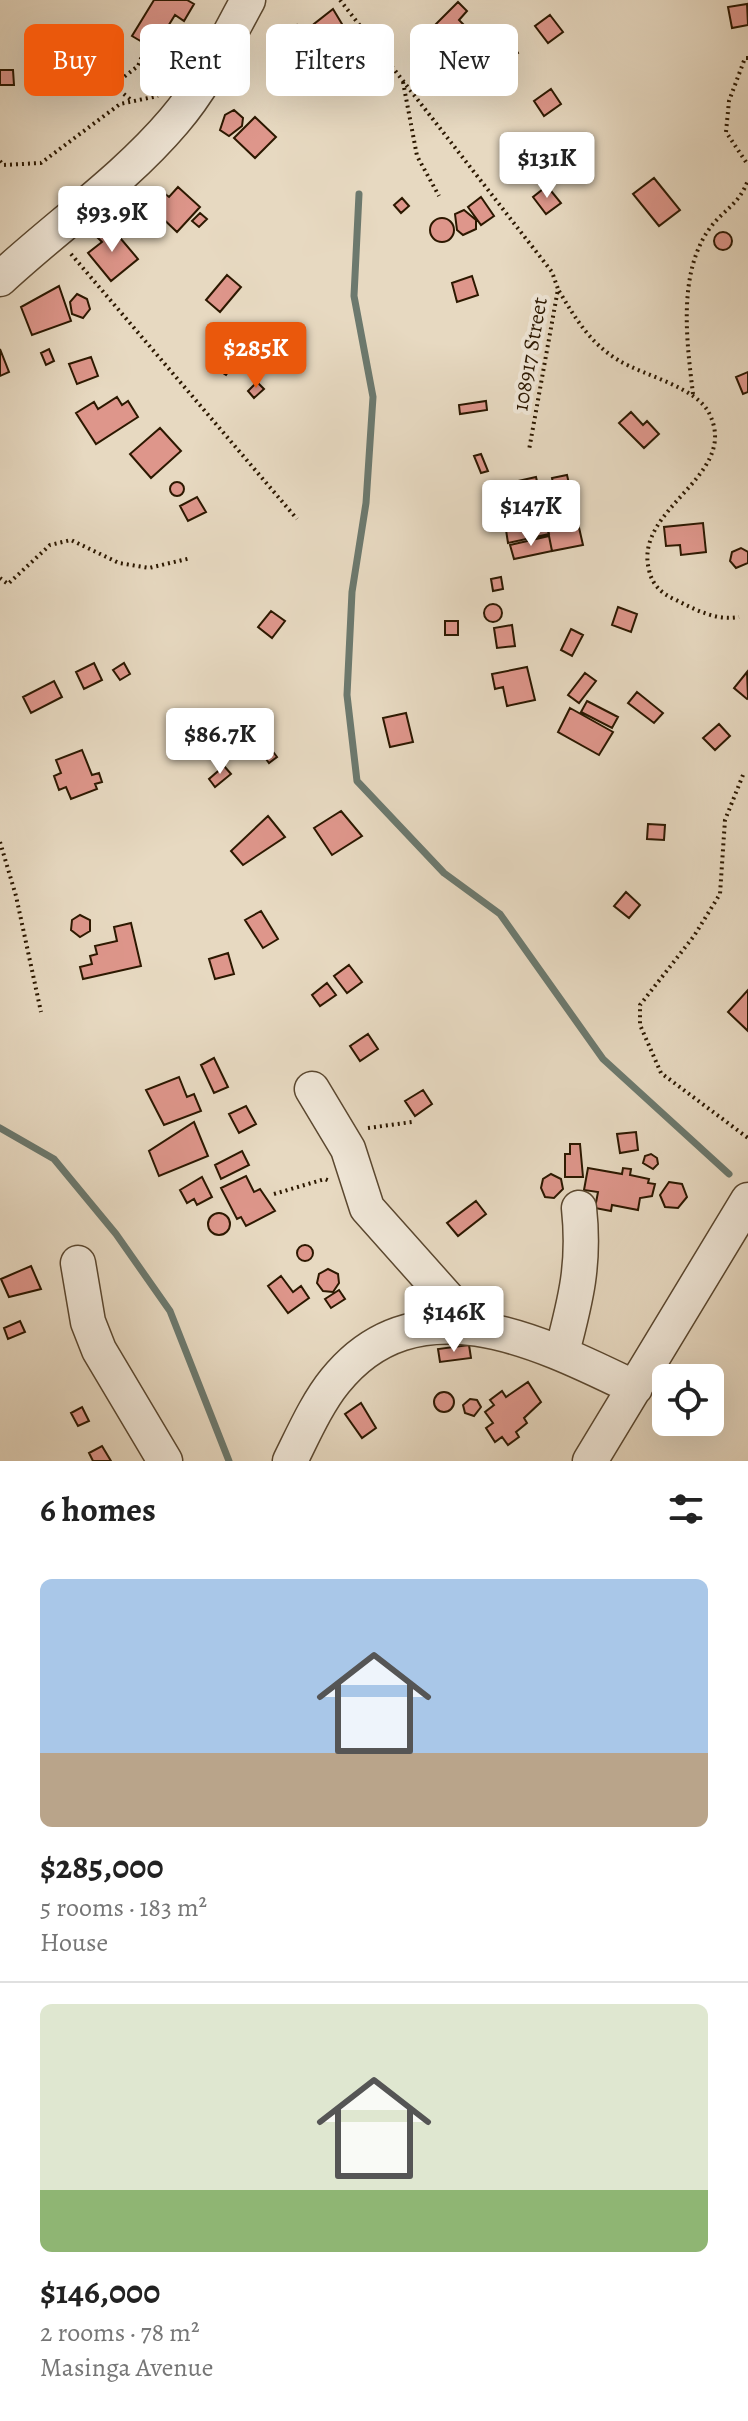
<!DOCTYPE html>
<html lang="en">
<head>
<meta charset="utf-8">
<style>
  :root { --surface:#fff; --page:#f6f6f6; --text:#222; --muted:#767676; --line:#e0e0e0; --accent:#ea580c }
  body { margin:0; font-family:Alegreya,serif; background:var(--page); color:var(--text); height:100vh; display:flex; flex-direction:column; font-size:30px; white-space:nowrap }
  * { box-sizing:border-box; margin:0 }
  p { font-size:26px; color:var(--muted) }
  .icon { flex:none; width:44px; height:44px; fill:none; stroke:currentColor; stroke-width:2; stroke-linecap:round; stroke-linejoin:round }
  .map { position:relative; height:1461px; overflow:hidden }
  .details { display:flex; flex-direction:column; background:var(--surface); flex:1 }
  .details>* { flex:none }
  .hud { position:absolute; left:24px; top:24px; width:700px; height:72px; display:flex; gap:16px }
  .tools { position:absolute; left:652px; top:1364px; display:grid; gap:16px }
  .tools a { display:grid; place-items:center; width:72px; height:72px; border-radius:12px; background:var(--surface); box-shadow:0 8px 32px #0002; font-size:40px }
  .price { position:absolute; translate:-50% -68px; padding:0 18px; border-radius:8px; background:#fff; color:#222; font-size:26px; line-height:52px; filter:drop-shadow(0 2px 4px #0008) }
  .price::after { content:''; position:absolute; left:50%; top:48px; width:24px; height:18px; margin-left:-12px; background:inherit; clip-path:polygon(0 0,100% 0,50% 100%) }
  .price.on { background:var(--accent); color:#fff }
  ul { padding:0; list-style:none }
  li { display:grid; align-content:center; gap:16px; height:424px; padding:0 40px }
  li+li { border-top:2px solid var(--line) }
  li span { display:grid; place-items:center; height:248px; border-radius:12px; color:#555 }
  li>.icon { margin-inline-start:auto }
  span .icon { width:144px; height:144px; fill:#fffc; stroke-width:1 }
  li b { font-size:34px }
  h2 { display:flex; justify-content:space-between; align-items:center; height:96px; padding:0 40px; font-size:34px }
  .tag { padding:0 28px; border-radius:12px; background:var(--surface); box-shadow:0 8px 32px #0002; font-size:28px; line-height:72px }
  .tag.on { background:var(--accent); color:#fff }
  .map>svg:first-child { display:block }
</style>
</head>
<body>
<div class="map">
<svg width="748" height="1461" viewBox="0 0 748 1461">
  <rect width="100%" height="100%" fill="#e7d9c1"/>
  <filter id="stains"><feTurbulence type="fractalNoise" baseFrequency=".0025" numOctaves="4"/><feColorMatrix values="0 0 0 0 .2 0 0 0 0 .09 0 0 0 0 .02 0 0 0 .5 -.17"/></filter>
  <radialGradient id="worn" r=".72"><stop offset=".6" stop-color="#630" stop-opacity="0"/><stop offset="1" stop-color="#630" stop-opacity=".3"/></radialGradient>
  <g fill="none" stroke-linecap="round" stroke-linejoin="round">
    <path stroke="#6c796e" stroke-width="7" d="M 359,194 L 354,296 L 373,397 L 366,503 L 352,592 L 347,695 L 357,781 L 444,873 L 500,914 L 603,1059 L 729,1174
      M 0,1128 L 54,1159 L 116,1234 L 170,1311 L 229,1461"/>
  </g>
  <path fill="#de968b" stroke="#2c1800" stroke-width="2" d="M 154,0 L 187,0 L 194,4 L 184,21 L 175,15 L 154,49 L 132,36 Z
    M 458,2 L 467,11 L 459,20 L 463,24 L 455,32 L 450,28 L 442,36 L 433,27 Z
    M 747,4 L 748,25 L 732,28 L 728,7 Z
    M 333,9 L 351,39 L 337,50 L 314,24 Z
    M 550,15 L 563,32 L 548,43 L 535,26 Z
    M 297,25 L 329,69 L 317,77 L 288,32 Z
    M 502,28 L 518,53 L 492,70 L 475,44 Z
    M 96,37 L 113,45 L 103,64 L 86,55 Z
    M 0,70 L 13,70 L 14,85 L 0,85 Z
    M 551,89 L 561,104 L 544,116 L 534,101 Z
    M 234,110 L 243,118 L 242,126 L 229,136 L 220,130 L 225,115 Z
    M 255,117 L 276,137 L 255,158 L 234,138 Z
    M 654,178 L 680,210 L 659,226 L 633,194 Z
    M 547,186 L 561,203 L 546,214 L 533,197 Z
    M 178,187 L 200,207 L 177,232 L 155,211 L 160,206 L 155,202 L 164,193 L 169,197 Z
    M 481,197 L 494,216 L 481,225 L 468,207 Z
    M 402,198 L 409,206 L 401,213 L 394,205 Z
    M 125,201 L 133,211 L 124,218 L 116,208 Z
    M 464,210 L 476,220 L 476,229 L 463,235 L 457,230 L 455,214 Z
    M 200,213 L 207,219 L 199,227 L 192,221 Z
    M430 230a12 12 0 1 1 24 0a12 12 0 1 1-24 0Z
    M 110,226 L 138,259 L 111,281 L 88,253 L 102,242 L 97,237 Z
    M714 241a9 9 0 1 1 18 0a9 9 0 1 1-18 0Z
    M 227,275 L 241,287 L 220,312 L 206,300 Z
    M 472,276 L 478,295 L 457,302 L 452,283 Z
    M 59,286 L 71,321 L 32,335 L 21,307 Z
    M 77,294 L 87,299 L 90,309 L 83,318 L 72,314 L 70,302 Z
    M 0,349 L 9,372 L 0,376 Z
    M 49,349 L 54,361 L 46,365 L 41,353 Z
    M 224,349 L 238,358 L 226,375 L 212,366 Z
    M 91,357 L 98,376 L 77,384 L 69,364 Z
    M 748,372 L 748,392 L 743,394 L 736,377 Z
    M 257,382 L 264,389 L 254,398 L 248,391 Z
    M 117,397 L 122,405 L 128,401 L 138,417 L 96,444 L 76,413 L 94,402 L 98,409 Z
    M 486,401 L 487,410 L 460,414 L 459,405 Z
    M 631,412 L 643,425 L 647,421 L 659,434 L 644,448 L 619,423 Z
    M 160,428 L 181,451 L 151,478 L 130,454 Z
    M 481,454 L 488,471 L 481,473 L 474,456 Z
    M 567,475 L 583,545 L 552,551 L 546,521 L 560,519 L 552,478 Z
    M 536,477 L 545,516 L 502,527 L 498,510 L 493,511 L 487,488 Z
    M170 489a7 7 0 1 1 14 0a7 7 0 1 1-14 0Z
    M 197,497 L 206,512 L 188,521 L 180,506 Z
    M 546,521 L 549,534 L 508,543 L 506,530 Z
    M 703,523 L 706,552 L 681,555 L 680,545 L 666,546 L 664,527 Z
    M 549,536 L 552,551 L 514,559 L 510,545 Z
    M 741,548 L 748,552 L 748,563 L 736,568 L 730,561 L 732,552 Z
    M 501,577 L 503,589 L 493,591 L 491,579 Z
    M484 613a9 9 0 1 1 18 0a9 9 0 1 1-18 0Z
    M 618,607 L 637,614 L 631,632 L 612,625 Z
    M 271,611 L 285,621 L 272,638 L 258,627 Z
    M 445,621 L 458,621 L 458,635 L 445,635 Z
    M 512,625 L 515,646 L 497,648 L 494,628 Z
    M 571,629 L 583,635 L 572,656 L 561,650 Z
    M 94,663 L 102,680 L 84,689 L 76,672 Z
    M 124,663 L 130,674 L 120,680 L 113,670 Z
    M 527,667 L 535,700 L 507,706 L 503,687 L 495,689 L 492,674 Z
    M 747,672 L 748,698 L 747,699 L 734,688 Z
    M 585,673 L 596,681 L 579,703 L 568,695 Z
    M 54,681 L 62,697 L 31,713 L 23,697 Z
    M 637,692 L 663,713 L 654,723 L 628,703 Z
    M 587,701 L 618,717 L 612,728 L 581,712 Z
    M 570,708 L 613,732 L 599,755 L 558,732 Z
    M 406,713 L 413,742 L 390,747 L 383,718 Z
    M 719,724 L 730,736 L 715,750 L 703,738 Z
    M 191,726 L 199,741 L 181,752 L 173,736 Z
    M 271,749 L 277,757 L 269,763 L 263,755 Z
    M 82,750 L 92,775 L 99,773 L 102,782 L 95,784 L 97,789 L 71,799 L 66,787 L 59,790 L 54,776 L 61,773 L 56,760 Z
    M 224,766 L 231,774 L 215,787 L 209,779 Z
    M 341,811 L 362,836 L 332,855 L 314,828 Z
    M 268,816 L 285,837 L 243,865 L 231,851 Z
    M 648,824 L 665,825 L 664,840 L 647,839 Z
    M 626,892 L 640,905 L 629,918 L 614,906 Z
    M 261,911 L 278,939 L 263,948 L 245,920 Z
    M 80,915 L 90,920 L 90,931 L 80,937 L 71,930 L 72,920 Z
    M 131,923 L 141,966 L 83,979 L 80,967 L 92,964 L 90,956 L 97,954 L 95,946 L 117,941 L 114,927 Z
    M 228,953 L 234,974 L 215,979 L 209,959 Z
    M 349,965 L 362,982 L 347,993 L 334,976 Z
    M 327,983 L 336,995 L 320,1006 L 312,995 Z
    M 748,990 L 748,1031 L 728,1012 Z
    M 368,1034 L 378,1049 L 360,1061 L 350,1046 Z
    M 214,1058 L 228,1087 L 214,1093 L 201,1065 Z
    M 179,1077 L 187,1097 L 194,1094 L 201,1111 L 164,1125 L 146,1090 Z
    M 423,1090 L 432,1104 L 415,1116 L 405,1101 Z
    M 246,1106 L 256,1124 L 239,1133 L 229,1114 Z
    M 194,1122 L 208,1156 L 159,1176 L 149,1151 Z
    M 636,1132 L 638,1150 L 620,1153 L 617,1134 Z
    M 570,1144 L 580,1144 L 583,1177 L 565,1177 L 565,1154 L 570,1154 Z
    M 242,1151 L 249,1165 L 221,1179 L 215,1165 Z
    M 651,1154 L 657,1158 L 658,1164 L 653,1169 L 643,1163 L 645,1156 Z
    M 588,1168 L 622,1174 L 623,1168 L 631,1169 L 630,1175 L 649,1179 L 648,1183 L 655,1184 L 652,1196 L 640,1198 L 638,1210 L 612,1205 L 611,1211 L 595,1208 L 598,1192 L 584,1190 Z
    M 551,1174 L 561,1179 L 563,1189 L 554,1198 L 545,1197 L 541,1188 L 543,1179 Z
    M 246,1176 L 254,1192 L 260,1189 L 275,1211 L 246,1226 L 241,1217 L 237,1219 L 221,1188 Z
    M 202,1177 L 212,1197 L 197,1205 L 194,1199 L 187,1203 L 180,1190 Z
    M 669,1182 L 682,1184 L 687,1197 L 678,1208 L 665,1207 L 660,1195 Z
    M 476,1201 L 486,1214 L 458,1236 L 447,1223 Z
    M208 1224a11 11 0 1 1 22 0a11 11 0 1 1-22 0Z
    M297 1253a8 8 0 1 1 16 0a8 8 0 1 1-16 0Z
    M 31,1266 L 41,1289 L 9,1297 L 1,1279 Z
    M 328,1269 L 338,1274 L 339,1283 L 333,1292 L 323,1291 L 317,1283 L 319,1274 Z
    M 281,1276 L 293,1292 L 301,1286 L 309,1298 L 288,1313 L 268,1286 Z
    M 339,1290 L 345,1299 L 331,1308 L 325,1299 Z
    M 20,1321 L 25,1332 L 8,1339 L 4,1328 Z
    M 469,1345 L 471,1358 L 440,1362 L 438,1349 Z
    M 528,1382 L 541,1402 L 524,1418 L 527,1423 L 516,1432 L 519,1437 L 508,1445 L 502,1437 L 495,1442 L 486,1428 L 493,1423 L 485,1412 L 494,1405 L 490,1400 L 502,1391 L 506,1397 Z
    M434 1402a10 10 0 1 1 20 0a10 10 0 1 1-20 0Z
    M 470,1399 L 477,1400 L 481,1407 L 474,1416 L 465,1413 L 463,1405 Z
    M 361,1403 L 376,1428 L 362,1438 L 345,1414 Z
    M 82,1407 L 89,1421 L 78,1426 L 71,1413 Z
    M 102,1446 L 111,1461 L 93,1461 L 89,1453 Z"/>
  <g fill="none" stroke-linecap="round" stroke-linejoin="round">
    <g stroke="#5b4830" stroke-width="37">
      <path id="minor" d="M 0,279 C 57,226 124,180 174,121 C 205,85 225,42 248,0
        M 312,1089 L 348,1149 L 367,1208 L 473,1327
        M 78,1263 L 88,1322 L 99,1350 L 165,1461
        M 562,1352 C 576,1299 585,1263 579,1208
        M 290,1461 C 303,1435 317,1403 335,1381 C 417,1279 542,1343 635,1388
        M 590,1461 L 748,1200"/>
    </g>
    <path stroke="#2c1800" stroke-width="4" stroke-dasharray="2 4" stroke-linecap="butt" d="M 340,0 L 552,272 L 558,289 L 529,450
      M 748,58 L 745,58 L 729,101 L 726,132 L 748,165
      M 403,82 L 417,156 L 439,196
      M 130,99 L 119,90 L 120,80 L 138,66 L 142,56
      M 0,161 L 3,165 L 41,163 L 120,104 L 158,96
      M 71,254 L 297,519
      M 559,291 C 576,319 589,342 618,360 C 644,376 698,387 710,415 C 739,477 633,508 649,570 C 652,585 662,594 676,600 C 696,610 716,621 739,617
      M 693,394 C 687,343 677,273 710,228 C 724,209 739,205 748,180
      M 0,578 L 8,584 L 50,545 L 71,540 L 119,563 L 149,568 L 191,558
      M 743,775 L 725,820 L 720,894 L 694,936 L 640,1005 L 640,1025 L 661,1073 L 748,1138
      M 0,842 L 16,896 L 41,1012
      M 368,1128 L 412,1122
      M 274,1194 L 325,1179 L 330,1181"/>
    <use href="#minor" stroke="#efe6d7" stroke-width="34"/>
  </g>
  <g text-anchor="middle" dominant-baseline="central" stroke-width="8" stroke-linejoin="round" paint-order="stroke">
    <g font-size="22" fill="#2c1800" stroke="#efe6d7">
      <text transform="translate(530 354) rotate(-80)">108917 Street</text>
    </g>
  </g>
  <rect width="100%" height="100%" filter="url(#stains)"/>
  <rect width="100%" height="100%" fill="url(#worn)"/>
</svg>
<div class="tools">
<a><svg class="icon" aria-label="locate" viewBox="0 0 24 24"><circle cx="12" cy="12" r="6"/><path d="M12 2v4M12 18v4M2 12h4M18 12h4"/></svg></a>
</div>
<b class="price" style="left:547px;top:200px">$131K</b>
<b class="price" style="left:112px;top:254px">$93.9K</b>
<b class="price on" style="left:256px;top:390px">$285K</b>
<b class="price" style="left:531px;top:548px">$147K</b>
<b class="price" style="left:220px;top:776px">$86.7K</b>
<b class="price" style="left:454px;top:1354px">$146K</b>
<div class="hud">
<a class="tag on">Buy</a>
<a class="tag">Rent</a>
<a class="tag">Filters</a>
<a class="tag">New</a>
</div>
</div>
<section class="details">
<h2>6 homes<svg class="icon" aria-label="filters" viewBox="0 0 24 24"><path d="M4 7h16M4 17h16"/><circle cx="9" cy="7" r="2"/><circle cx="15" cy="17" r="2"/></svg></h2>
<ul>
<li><span style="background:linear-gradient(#a9c7e8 70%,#b9a48a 0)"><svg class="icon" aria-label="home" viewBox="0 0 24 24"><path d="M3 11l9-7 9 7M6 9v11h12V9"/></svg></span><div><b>$285,000</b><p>5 rooms · 183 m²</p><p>House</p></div></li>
<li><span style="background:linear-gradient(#dfe7d0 75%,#8fb573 0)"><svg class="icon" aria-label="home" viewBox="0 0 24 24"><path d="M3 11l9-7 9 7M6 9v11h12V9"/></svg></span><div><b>$146,000</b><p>2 rooms · 78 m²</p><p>Masinga Avenue</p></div></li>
</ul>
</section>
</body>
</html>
